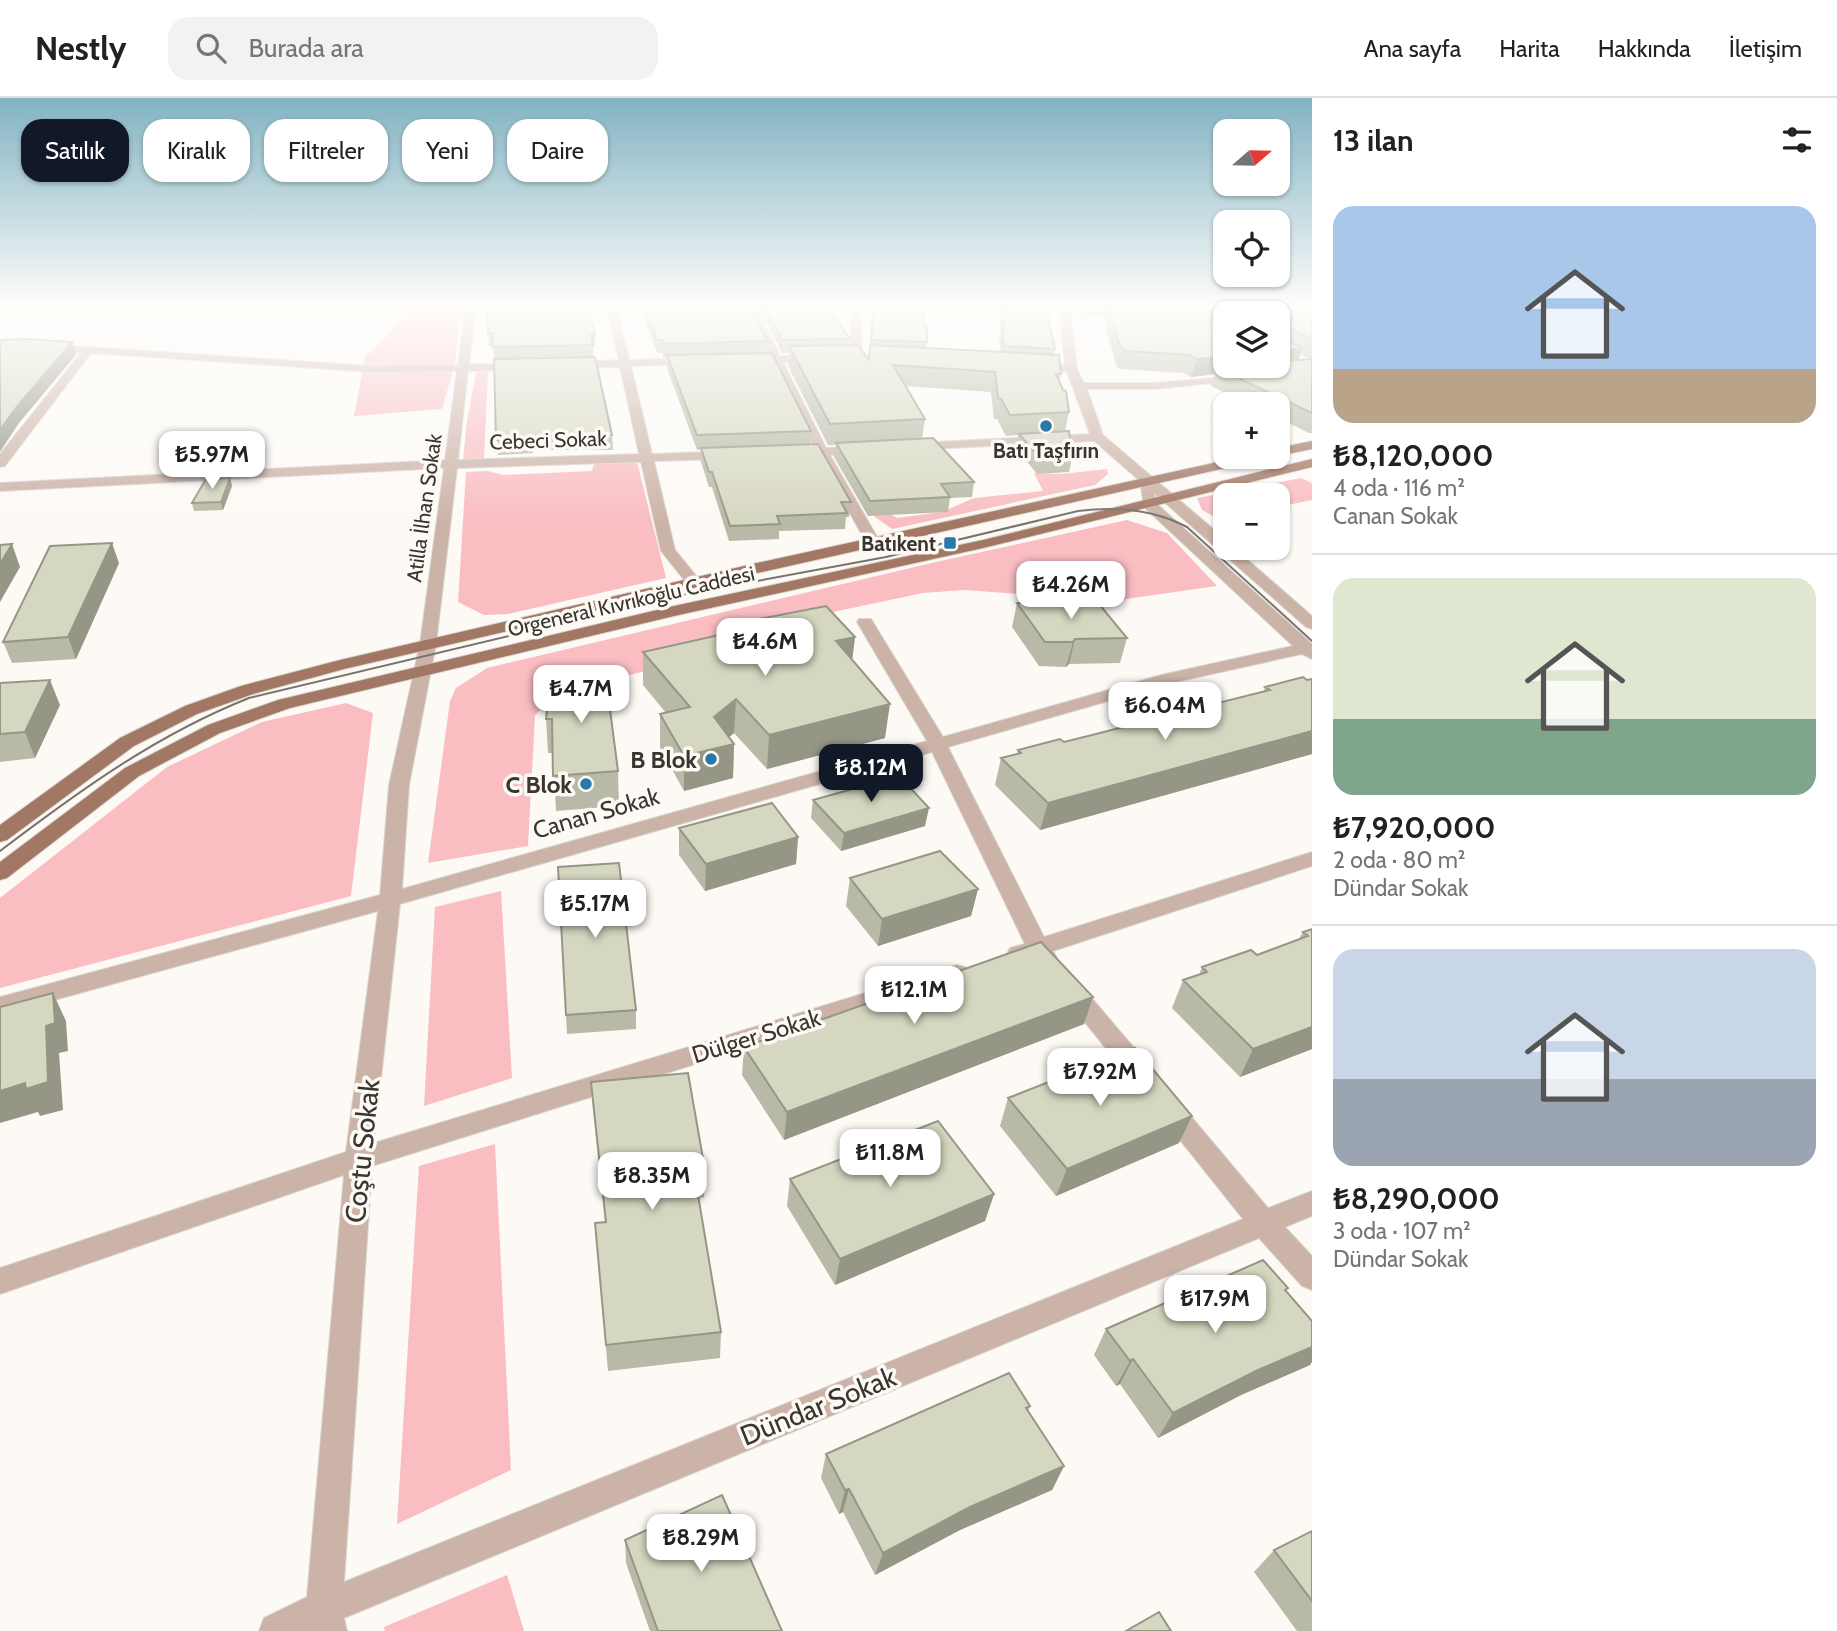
<!DOCTYPE html>
<html lang="tr">
<head>
<meta charset="utf-8">
<style>
  :root { --surface:#fff; --page:#f2f2f2; --text:#202124; --muted:#757577; --line:#e0e0e0; --accent:#111827 }
  body { margin:0; font-family:Cabin,sans-serif; background:var(--page); color:var(--text); height:100vh; display:flex; flex-direction:column; font-size:26px; white-space:nowrap }
  * { box-sizing:border-box; margin:0 }
  p { font-size:23px; color:var(--muted) }
  .icon { flex:none; width:38px; height:38px; fill:none; stroke:currentColor; stroke-width:2; stroke-linecap:round; stroke-linejoin:round }
  .map { position:relative; flex:1; overflow:hidden }
  .sheet { display:flex; flex-direction:column; background:var(--surface); width:525px }
  .sheet>* { flex:none }
  .banner { position:absolute; left:21px; top:21px; width:665px; height:63px; display:flex; gap:14px }
  .needle { width:46px; rotate:70deg }
  .buttons { position:absolute; left:1213px; top:21px; display:grid; gap:14px }
  .buttons a { display:grid; place-items:center; width:77px; height:77px; border-radius:14px; background:var(--surface); box-shadow:0 2px 5px #0004; font-size:35px }
  .price { position:absolute; translate:-50% -60px; padding:0 16px; border-radius:14px; background:#fff; color:#222; font-size:23px; line-height:46px; filter:drop-shadow(0 2px 4px #0008) }
  .price::after { content:''; position:absolute; left:50%; top:42px; width:21px; height:16px; margin-left:-10px; background:inherit; clip-path:polygon(0 0,100% 0,50% 100%) }
  .price.selected { background:var(--accent); color:#fff }
  ul { padding:0; list-style:none }
  li { display:grid; align-content:center; gap:14px; height:371px; padding:0 21px }
  li+li { border-top:2px solid var(--line) }
  li span { display:grid; place-items:center; height:217px; border-radius:21px; color:#555 }
  li>.icon { margin-inline-start:auto }
  span .icon { width:126px; height:126px; fill:#fffc; stroke-width:1 }
  li b { font-size:30px }
  h2 { display:flex; justify-content:space-between; align-items:center; height:84px; padding:0 21px; font-size:30px }
  .pill { padding:0 24px; border-radius:21px; background:var(--surface); box-shadow:0 2px 5px #0004; font-size:24px; line-height:63px }
  .pill.selected { background:var(--accent); color:#fff }
  header { display:flex; align-items:center; gap:42px; box-sizing:border-box; height:98px; padding:0 35px; background:var(--surface); border-bottom:2px solid var(--line) }
  header strong { font-size:33px }
  nav { display:flex; gap:38px; margin-inline-start:auto; font-size:24px }
  .search { width:490px; height:63px; background:var(--page); display:flex; align-items:center; gap:18px; box-sizing:border-box; padding:0 24px; border-radius:21px; color:var(--muted); font-size:26px }
  main { display:flex; flex:1; min-height:0 }
  .map>svg:first-child { display:block }
</style>
</head>
<body>
<header>
<strong>Nestly</strong>
<div class="search"><svg class="icon" aria-label="search" viewBox="0 0 24 24"><circle cx="10" cy="10" r="6"/><path d="M15 15l6 6"/></svg>Burada ara</div>
<nav><a>Ana sayfa</a><a>Harita</a><a>Hakkında</a><a>İletişim</a></nav>
</header>
<main>
<div class="map">
<svg width="1312" height="1533" viewBox="0 0 1312 1533">
  <rect width="100%" height="100%" fill="#fdfaf6"/>
  <path fill="#f9bdc2" d="M 413,212 L 460,212 L 455,266 L 442,311 L 354,318 L 365,259 Z
    M 488,273 L 484,362 L 463,362 L 467,322 L 476,275 Z
    M 637,364 L 666,480 L 508,516 L 484,517 L 458,504 L 466,374 L 488,373 L 503,377 L 592,373 L 594,366 Z
    M 1107,371 L 1108,376 L 1095,387 L 892,431 L 871,416 L 889,415 L 897,420 L 942,414 L 974,400 L 1043,393 L 1034,375 L 1061,376 Z
    M 1301,380 L 1312,385 L 1312,402 L 1278,409 L 1278,397 L 1225,397 L 1225,420 L 1218,421 L 1202,412 L 1197,400 Z
    M 1127,422 L 1167,435 L 1217,488 L 1112,503 L 965,492 L 923,495 L 833,514 L 837,524 L 602,584 L 548,602 L 535,618 L 528,748 L 428,765 L 450,603 L 456,590 L 487,570 L 936,464 Z
    M 346,605 L 373,615 L 351,798 L 0,890 L 0,800 L 167,669 L 262,624 Z
    M 501,793 L 512,980 L 424,1008 L 435,809 Z
    M 495,1046 L 511,1372 L 397,1426 L 419,1068 Z
    M 507,1477 L 524,1533 L 385,1533 L 384,1529 Z"/>
  <g fill="none" stroke-linecap="round" stroke-linejoin="round">
    <g stroke="#dad7d2" stroke-width="2">
      <path id="minor" d="M 466,210 L 476,210 L 469,266 L 523,266 L 529,269 L 523,272 L 468,273 L 458,362 L 639,356 L 620,269 L 569,270 L 563,267 L 569,264 L 619,262 L 607,210 L 617,210 L 629,262 L 694,260 L 699,263 L 694,266 L 631,268 L 652,356 L 728,353 L 734,357 L 728,361 L 654,363 L 675,452 L 702,485 L 694,490 L 689,488 L 661,453 L 641,364 L 457,370 L 436,546 L 409,687 L 402,791 L 927,643 L 857,524 L 859,521 L 871,521 L 943,639 L 1161,577 L 1293,548 L 1144,409 L 1140,383 L 1094,343 L 910,352 L 908,349 L 914,345 L 1090,336 L 1067,274 L 1034,272 L 1028,269 L 1034,266 L 1065,267 L 1059,210 L 1132,212 L 1137,215 L 1132,218 L 1070,215 L 1077,271 L 1084,285 L 1155,285 L 1246,277 L 1248,279 L 1242,282 L 1155,291 L 1087,291 L 1103,337 L 1225,441 L 1225,450 L 1234,450 L 1312,518 L 1312,531 L 1306,529 L 1154,395 L 1156,405 L 1312,546 L 1312,561 L 1302,556 L 1171,585 L 948,649 L 1044,839 L 1312,754 L 1312,768 L 1053,853 L 1057,860 L 1054,866 C 1044,869 1039,868 1033,859 L 1018,864 L 1010,862 L 1007,856 L 1010,850 L 1025,846 L 932,654 L 400,806 L 374,1045 L 957,867 L 965,869 L 969,875 L 965,881 L 372,1068 L 344,1484 L 1243,1121 L 1160,1017 L 1156,1010 L 1160,1003 L 1169,1000 L 1178,1003 L 1268,1110 L 1312,1093 L 1312,1118 L 1285,1129 L 1312,1158 L 1312,1192 L 1302,1188 L 1259,1140 L 344,1520 L 347,1533 L 259,1533 L 264,1520 L 307,1499 L 344,1077 L 0,1196 L 0,1170 L 346,1054 L 378,813 L 0,917 L 0,899 L 380,797 L 389,687 L 420,546 L 444,370 L 0,393 L 0,385 L 445,362 L 457,273 L 371,274 L 91,255 L 5,368 L 0,369 L 0,356 L 81,255 L 0,249 L 0,243 L 371,268 L 458,267 Z
        M 746,210 L 756,210 L 780,258 L 817,257 L 822,260 L 817,263 L 783,264 L 826,350 L 864,348 L 870,352 L 864,356 L 830,357 L 880,444 L 878,447 L 868,447 L 866,444 L 818,358 L 795,359 L 789,355 L 795,351 L 814,350 L 772,265 L 748,265 L 743,262 L 748,259 L 769,258 Z
        M 851,210 L 861,210 L 861,260 L 856,263 L 851,260 Z
        M 1071,882 L 1079,885 L 1151,970 L 1155,977 L 1151,984 L 1142,987 L 1133,984 L 1063,897 L 1059,891 L 1063,885 Z"/>
    </g>
    <g stroke="#dad7d2" stroke-width="2">
      <path id="major" d="M 1312,343 L 1312,351 L 1278,358 L 1278,350 Z
        M 1241,359 L 1263,359 L 1257,363 L 757,475 L 344,571 L 253,596 L 197,616 L 134,648 L 7,742 L 0,744 L 0,727 L 120,640 L 185,608 L 241,588 L 340,562 L 757,465 Z
        M 1312,361 L 1312,369 L 983,450 L 674,518 L 290,610 L 220,635 L 139,678 L 7,780 L 0,782 L 0,764 L 125,670 L 208,627 L 278,602 L 674,508 L 983,442 Z"/>
    </g>
    <use href="#minor" fill="#ccb3a8" fill-rule="evenodd"/>
    <use href="#major" fill="#a27764" fill-rule="evenodd"/>
    <path stroke="#78736d" stroke-width="2" d="M 0,753 C 79,693 156,637 249,600 L 676,498 L 886,459 L 1078,413 C 1116,408 1153,411 1187,429 L 1312,543"/>
  </g>
  <path fill="#b8b9a6" fill-rule="evenodd" d="M 487,210 L 595,237 L 595,249 L 593,249 L 593,259 L 612,337 L 613,352 L 533,352 L 533,355 L 498,357 L 494,261 L 493,248 L 489,248 Z
    M 641,210 L 750,210 L 767,243 L 766,255 L 811,333 L 810,347 L 851,404 L 849,419 L 846,419 L 845,431 L 779,433 L 779,441 L 729,443 L 712,389 L 709,389 L 701,364 L 701,352 L 697,352 L 667,270 L 667,259 L 663,259 L 662,255 L 657,255 Z
    M 759,210 L 828,210 L 850,241 L 849,247 L 869,261 L 873,210 L 924,228 L 927,244 L 926,250 L 1001,254 L 999,244 L 1001,235 L 999,227 L 1001,219 L 999,210 L 1046,210 L 1055,251 L 1054,256 L 1061,276 L 1059,285 L 1069,314 L 1065,333 L 1072,360 L 1069,374 L 1037,376 L 1016,350 L 1018,337 L 1006,338 L 997,321 L 994,321 L 991,294 L 905,288 L 925,321 L 922,341 L 974,384 L 972,399 L 950,400 L 948,414 L 868,418 L 834,359 L 836,347 L 828,347 L 788,268 L 789,255 L 782,255 Z
    M 1105,210 L 1160,210 L 1163,216 L 1312,210 L 1312,335 L 1309,335 L 1278,320 L 1278,306 L 1248,306 L 1211,288 L 1215,276 L 1191,279 L 1184,275 L 1120,271 L 1116,267 L 1103,219 ZM 1300,256 L 1310,261 L 1299,262 Z
    M 230,380 L 232,388 L 223,412 L 194,413 L 192,405 Z
    M 119,465 L 76,561 L 12,565 L 3,544 Z
    M 1017,505 L 1127,540 L 1120,565 L 1069,566 L 1066,569 L 1039,568 L 1012,529 Z
    M 749,523 L 855,539 L 852,563 L 885,640 L 767,671 L 734,635 L 729,639 L 734,646 L 733,680 L 684,693 L 660,650 L 660,616 L 666,615 L 643,587 L 643,554 L 749,530 Z
    M 551,578 L 618,673 L 619,708 L 556,713 L 553,655 L 548,655 L 546,621 Z
    M 1312,581 L 1312,656 L 1040,732 L 995,687 L 1001,660 L 1017,656 L 1018,652 L 1064,644 L 1144,624 L 1146,619 L 1190,612 L 1264,593 L 1265,589 Z
    M 0,585 L 60,607 L 35,660 L 0,664 Z
    M 813,702 L 925,728 L 841,753 L 811,720 Z
    M 679,730 L 798,739 L 796,766 L 705,793 L 679,757 Z
    M 558,769 L 636,912 L 636,931 L 567,936 Z
    M 850,780 L 978,791 L 971,818 L 878,848 L 846,808 Z
    M 1312,831 L 1312,951 L 1240,979 L 1172,910 L 1183,882 L 1199,877 L 1202,869 L 1257,857 L 1299,841 L 1303,834 Z
    M 1093,899 L 1084,926 L 784,1042 L 742,977 L 744,949 Z
    M 591,984 L 705,1072 L 704,1099 L 698,1100 L 721,1234 L 720,1260 L 608,1273 L 595,1125 L 605,1124 L 593,1012 Z
    M 1008,1000 L 1179,1045 L 1056,1098 L 1000,1028 Z
    M 790,1081 L 994,1096 L 985,1123 L 835,1187 L 787,1108 Z
    M 1286,1193 L 1310,1267 L 1241,1297 L 1158,1340 L 1120,1286 L 1116,1288 L 1094,1257 L 1106,1231 Z
    M 1030,1308 L 1028,1313 L 1064,1368 L 1052,1392 L 960,1432 L 875,1477 L 843,1414 L 839,1416 L 821,1380 L 826,1356 Z
    M 1312,1433 L 1312,1533 L 1297,1533 L 1254,1474 L 1274,1452 Z
    M 625,1442 L 782,1533 L 650,1533 L 626,1465 Z"/>
  <path fill="#969687" d="M 72,244 L 76,257 L 19,325 L 0,354 L 0,332 L 15,311 Z
    M 1302,250 L 1296,268 L 1217,270 L 1215,276 L 1191,279 L 1197,261 L 1225,258 L 1225,268 L 1278,268 L 1278,253 Z
    M 230,380 L 232,388 L 223,412 L 221,404 Z
    M 112,445 L 119,465 L 76,561 L 68,539 Z
    M 12,446 L 20,469 L 0,504 L 0,466 Z
    M 855,539 L 851,571 L 836,543 Z
    M 1075,541 L 1069,566 L 1066,569 L 1073,544 Z
    M 50,582 L 60,607 L 35,660 L 25,634 Z
    M 736,601 L 734,635 L 716,650 L 734,646 L 733,680 L 684,693 L 684,658 L 714,619 Z
    M 890,606 L 885,640 L 767,671 L 769,637 Z
    M 1312,633 L 1312,656 L 1040,732 L 1048,705 Z
    M 929,710 L 925,728 L 841,753 L 844,735 Z
    M 798,739 L 796,766 L 705,793 L 706,766 Z
    M 978,791 L 971,818 L 878,848 L 882,821 Z
    M 53,895 L 66,923 L 68,953 L 59,955 L 63,1012 L 40,1018 L 38,1014 L 0,1025 L 0,993 L 46,928 Z
    M 1093,899 L 1084,926 L 784,1042 L 787,1014 Z
    M 1312,929 L 1312,951 L 1240,979 L 1253,951 Z
    M 1192,1018 L 1179,1045 L 1056,1098 L 1067,1071 Z
    M 994,1096 L 985,1123 L 835,1187 L 840,1161 Z
    M 1312,1249 L 1312,1264 L 1310,1267 L 1241,1297 L 1158,1340 L 1173,1315 L 1258,1272 Z
    M 1133,1261 L 1120,1286 L 1116,1288 L 1130,1263 Z
    M 1064,1368 L 1052,1392 L 960,1432 L 875,1477 L 883,1455 L 970,1409 Z
    M 849,1391 L 843,1414 L 839,1416 L 845,1392 Z"/>
  <path fill="#d6d7c1" stroke="#969687" stroke-width="2" d="M 487,210 L 588,210 L 595,237 L 591,237 L 593,247 L 493,249 L 493,235 L 488,235 Z
    M 645,210 L 750,210 L 767,243 L 663,246 L 662,242 L 657,242 Z
    M 766,210 L 828,210 L 850,241 L 782,242 Z
    M 874,210 L 923,211 L 924,228 L 927,228 L 927,244 L 871,242 Z
    M 1003,210 L 1046,210 L 1055,251 L 1004,248 L 1002,231 L 1004,231 L 1002,214 L 1004,215 Z
    M 1109,210 L 1160,210 L 1163,216 L 1227,210 L 1312,210 L 1312,241 L 1285,228 L 1281,231 L 1282,240 L 1302,250 L 1278,253 L 1278,215 L 1225,215 L 1225,258 L 1197,261 L 1190,257 L 1125,253 L 1120,249 Z
    M 27,241 L 72,244 L 15,311 L 0,332 L 0,242 Z
    M 858,247 L 869,262 L 870,247 L 1059,257 L 1061,276 L 1056,276 L 1063,292 L 1066,293 L 1069,314 L 1010,317 L 1001,301 L 998,300 L 995,274 L 893,267 L 925,321 L 830,326 L 789,248 Z
    M 772,255 L 811,333 L 697,337 L 667,257 Z
    M 595,259 L 612,337 L 532,338 L 532,341 L 496,342 L 494,261 Z
    M 1312,261 L 1312,315 L 1217,270 L 1240,268 L 1278,268 L 1278,264 Z
    M 1069,333 L 1072,360 L 1041,361 L 1019,336 Z
    M 933,340 L 974,384 L 941,386 L 950,399 L 870,403 L 836,345 Z
    M 818,346 L 851,404 L 841,404 L 847,415 L 777,418 L 780,426 L 730,428 L 712,374 L 709,374 L 701,350 Z
    M 230,380 L 221,404 L 192,405 L 206,381 Z
    M 112,445 L 68,539 L 3,544 L 50,448 Z
    M 12,446 L 0,466 L 0,447 Z
    M 1089,499 L 1095,501 L 1127,540 L 1075,541 L 1073,544 L 1045,544 L 1017,505 L 1047,505 Z
    M 826,508 L 855,539 L 836,543 L 890,606 L 769,637 L 736,601 L 714,619 L 734,646 L 684,658 L 660,616 L 690,609 L 643,554 L 755,529 L 749,523 Z
    M 605,573 L 618,673 L 553,678 L 552,621 L 546,621 L 551,578 Z
    M 1303,579 L 1307,582 L 1312,581 L 1312,633 L 1048,705 L 1001,660 L 1021,655 L 1018,652 L 1060,641 L 1064,644 L 1096,636 L 1150,622 L 1146,619 L 1186,609 L 1190,612 L 1270,592 L 1265,589 Z
    M 50,582 L 25,634 L 0,636 L 0,585 Z
    M 899,678 L 929,710 L 844,735 L 813,702 Z
    M 772,705 L 798,739 L 706,766 L 679,730 Z
    M 940,753 L 978,791 L 882,821 L 850,780 Z
    M 619,765 L 636,912 L 566,917 L 558,769 Z
    M 1312,831 L 1312,929 L 1253,951 L 1183,882 L 1207,874 L 1202,869 L 1251,852 L 1257,857 L 1308,838 L 1303,834 Z
    M 1041,844 L 1093,899 L 787,1014 L 744,949 Z
    M 53,895 L 55,925 L 46,928 L 48,984 L 26,991 L 25,985 L 0,993 L 0,909 Z
    M 1135,950 L 1192,1018 L 1067,1071 L 1008,1000 Z
    M 688,975 L 705,1072 L 694,1073 L 721,1234 L 606,1247 L 595,1125 L 606,1124 L 591,984 Z
    M 938,1023 L 994,1096 L 840,1161 L 790,1081 Z
    M 1263,1162 L 1288,1190 L 1285,1192 L 1312,1223 L 1312,1249 L 1258,1272 L 1173,1315 L 1133,1261 L 1130,1263 L 1106,1231 Z
    M 1009,1275 L 1030,1308 L 1026,1310 L 1064,1368 L 970,1409 L 883,1455 L 849,1391 L 845,1392 L 826,1356 Z
    M 722,1397 L 782,1533 L 658,1533 L 625,1442 Z
    M 1312,1433 L 1312,1503 L 1274,1452 Z
    M 1159,1514 L 1171,1533 L 1126,1533 Z"/>
  <linearGradient id="sky" x2="0" y2="1"><stop stop-color="#82b3c2"/><stop offset="0.49" stop-color="#fefdfb"/><stop offset="1" stop-color="#fefdfb" stop-opacity="0"/></linearGradient>
  <rect width="1312" height="425" fill="url(#sky)"/>
  <g fill="#2978aa" stroke="#fdfaf6" stroke-width="2.5">
    <circle cx="1046" cy="328" r="7"/>
    <rect x="943" y="438" width="14" height="14" rx="3.5"/>
    <circle cx="711" cy="661" r="7"/>
    <circle cx="586" cy="686" r="7"/>
  </g>
  <g text-anchor="middle" dominant-baseline="central" stroke-width="7" stroke-linejoin="round" paint-order="stroke">
    <g font-size="21" fill="#3a352e" stroke="#fdfaf6">
      <text transform="translate(548 342) rotate(-2)">Cebeci Sokak</text>
      <text transform="translate(424 410) rotate(-82)">Atilla İlhan Sokak</text>
      <text transform="translate(631 503) rotate(-13)">Orgeneral Kıvrıkoğlu Caddesi</text>
    </g>
    <g font-size="21" font-weight="bold" fill="#3a352e" stroke="#fdfaf6">
      <text x="1046" y="352">Batı Taşfırın</text>
      <text x="936" y="445" text-anchor="end">Batıkent</text>
    </g>
    <g font-size="24" font-weight="bold" fill="#3a352e" stroke="#fdfaf6" text-anchor="end">
      <text x="697" y="661">B Blok</text>
      <text x="572" y="686">C Blok</text>
    </g>
    <g font-size="24" fill="#3a352e" stroke="#fdfaf6">
      <text transform="translate(596 715) rotate(-16)">Canan Sokak</text>
      <text transform="translate(756 938) rotate(-17)">Dülger Sokak</text>
    </g>
    <g font-size="28" fill="#3a352e" stroke="#fdfaf6">
      <text transform="translate(362 1053) rotate(-84)">Coştu Sokak</text>
      <text transform="translate(818 1308) rotate(-22)">Dündar Sokak</text>
    </g>
  </g>
</svg>
<div class="buttons">
<a><svg class="needle" viewBox="-14 -14 28 28"><path d="M0-13l5 13h-10z" fill="#e53935"/><path d="M0 13l5-13h-10z" fill="#757577"/></svg></a>
<a><svg class="icon" aria-label="locate" viewBox="0 0 24 24"><circle cx="12" cy="12" r="6"/><path d="M12 2v4M12 18v4M2 12h4M18 12h4"/></svg></a>
<a><svg class="icon" aria-label="layers" viewBox="0 0 24 24"><path d="M12 4l9 5-9 5-9-5zM3 14l9 5 9-5"/></svg></a>
<a>+</a>
<a>−</a>
</div>
<b class="price" style="left:212px;top:393px">₺5.97M</b>
<b class="price" style="left:1071px;top:523px">₺4.26M</b>
<b class="price" style="left:765px;top:580px">₺4.6M</b>
<b class="price" style="left:581px;top:627px">₺4.7M</b>
<b class="price" style="left:1165px;top:644px">₺6.04M</b>
<b class="price selected" style="left:871px;top:706px">₺8.12M</b>
<b class="price" style="left:595px;top:842px">₺5.17M</b>
<b class="price" style="left:914px;top:928px">₺12.1M</b>
<b class="price" style="left:1100px;top:1010px">₺7.92M</b>
<b class="price" style="left:890px;top:1091px">₺11.8M</b>
<b class="price" style="left:652px;top:1114px">₺8.35M</b>
<b class="price" style="left:1215px;top:1237px">₺17.9M</b>
<b class="price" style="left:701px;top:1476px">₺8.29M</b>
<div class="banner">
<a class="pill selected">Satılık</a>
<a class="pill">Kiralık</a>
<a class="pill">Filtreler</a>
<a class="pill">Yeni</a>
<a class="pill">Daire</a>
</div>
</div>
<section class="sheet">
<h2>13 ilan<svg class="icon" aria-label="filters" viewBox="0 0 24 24"><path d="M4 7h16M4 17h16"/><circle cx="9" cy="7" r="2"/><circle cx="15" cy="17" r="2"/></svg></h2>
<ul>
<li><span style="background:linear-gradient(#a9c7e8 75%,#b9a48a 0)"><svg class="icon" aria-label="home" viewBox="0 0 24 24"><path d="M3 11l9-7 9 7M6 9v11h12V9"/></svg></span><div><b>₺8,120,000</b><p>4 oda · 116 m²</p><p>Canan Sokak</p></div></li>
<li><span style="background:linear-gradient(#dfe7d0 65%,#7fa58c 0)"><svg class="icon" aria-label="home" viewBox="0 0 24 24"><path d="M3 11l9-7 9 7M6 9v11h12V9"/></svg></span><div><b>₺7,920,000</b><p>2 oda · 80 m²</p><p>Dündar Sokak</p></div></li>
<li><span style="background:linear-gradient(#c9d6e8 60%,#9aa5b1 0)"><svg class="icon" aria-label="home" viewBox="0 0 24 24"><path d="M3 11l9-7 9 7M6 9v11h12V9"/></svg></span><div><b>₺8,290,000</b><p>3 oda · 107 m²</p><p>Dündar Sokak</p></div></li>
</ul>
</section>
</main>
</body>
</html>
